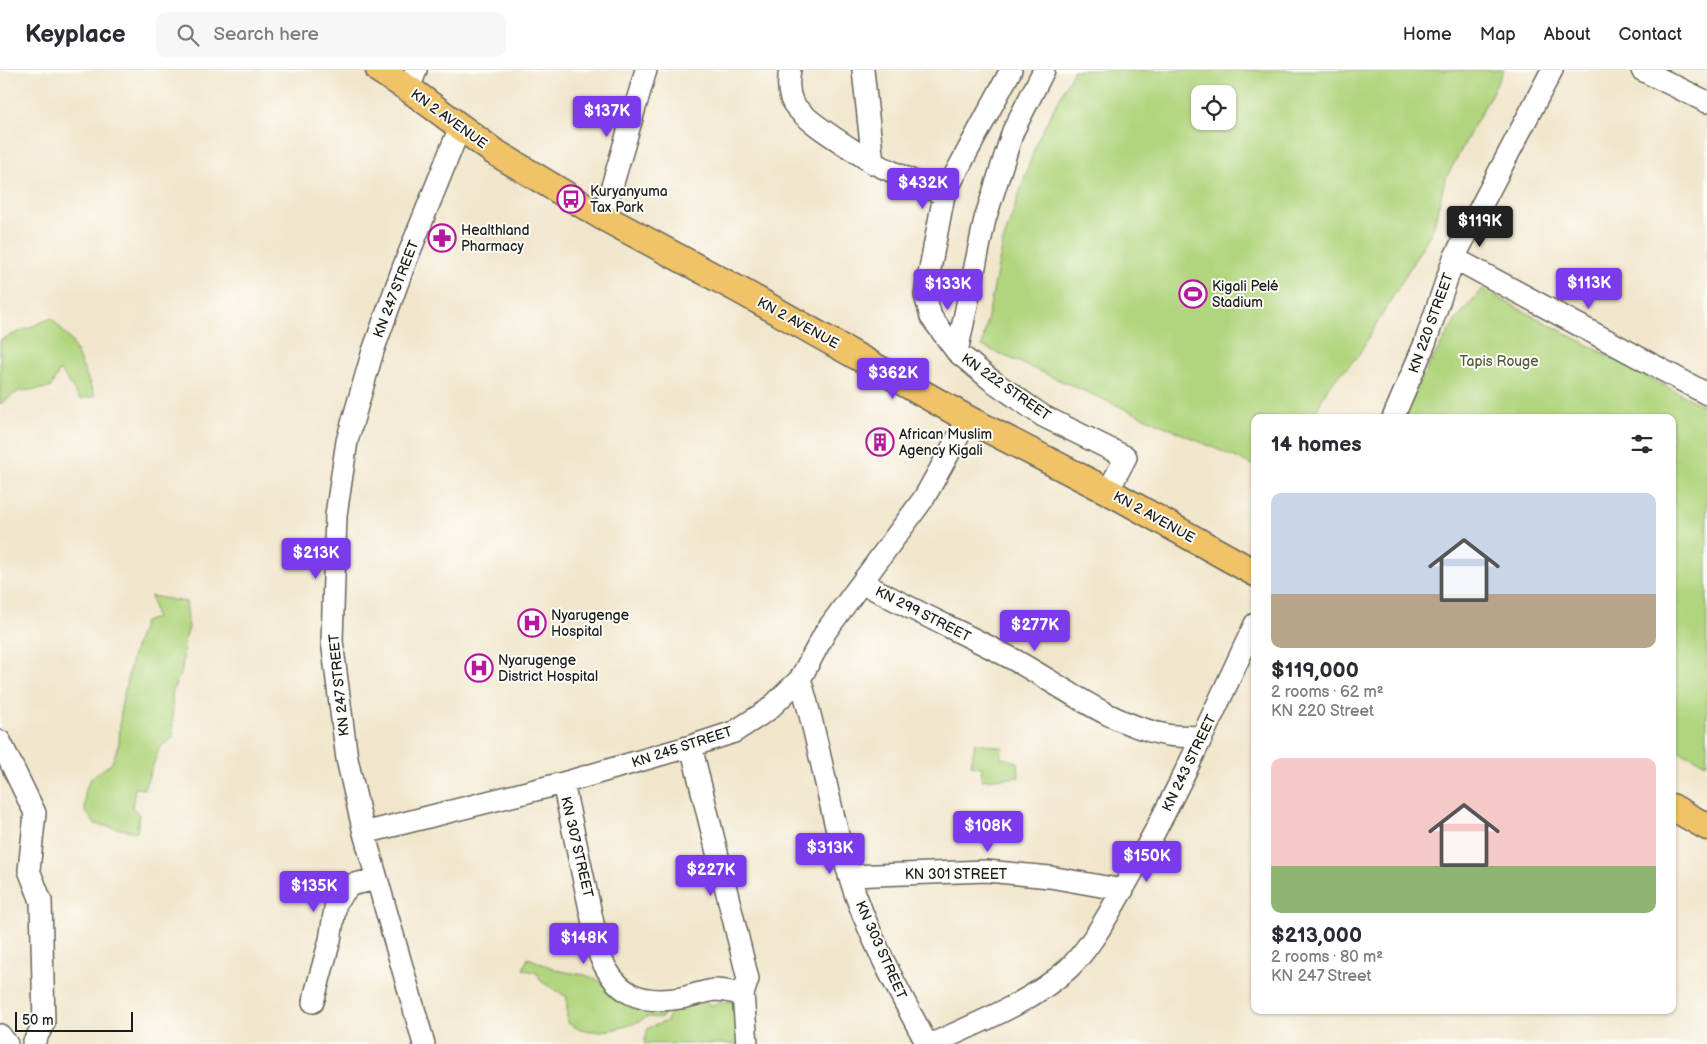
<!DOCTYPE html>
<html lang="en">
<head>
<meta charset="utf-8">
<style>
  :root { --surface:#fff; --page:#f7f7f7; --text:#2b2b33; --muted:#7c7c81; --line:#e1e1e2; --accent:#7c3aed }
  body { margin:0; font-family:"Balsamiq Sans",sans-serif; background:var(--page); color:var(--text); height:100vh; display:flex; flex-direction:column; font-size:19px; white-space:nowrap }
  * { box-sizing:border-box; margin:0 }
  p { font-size:16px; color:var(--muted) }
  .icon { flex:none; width:28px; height:28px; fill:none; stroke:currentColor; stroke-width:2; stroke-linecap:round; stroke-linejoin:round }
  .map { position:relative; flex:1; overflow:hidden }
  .panel { position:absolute; left:1251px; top:344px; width:425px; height:600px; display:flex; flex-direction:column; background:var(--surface); border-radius:10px; box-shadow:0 1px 4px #0004 }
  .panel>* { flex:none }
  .buttons { position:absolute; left:1191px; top:15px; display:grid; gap:10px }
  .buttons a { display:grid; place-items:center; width:45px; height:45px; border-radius:10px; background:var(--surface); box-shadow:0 1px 4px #0004; font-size:25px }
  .scale { position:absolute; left:15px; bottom:12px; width:118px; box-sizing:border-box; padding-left:5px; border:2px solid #1c1c1c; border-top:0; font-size:14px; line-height:18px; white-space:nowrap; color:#1c1c1c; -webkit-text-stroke:4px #fdfcf7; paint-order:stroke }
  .price { position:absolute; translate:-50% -42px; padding:0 11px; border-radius:5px; background:var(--accent); color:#fff; font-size:16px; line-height:32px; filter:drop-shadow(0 1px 2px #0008) }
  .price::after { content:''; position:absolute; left:50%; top:30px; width:15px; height:11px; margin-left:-8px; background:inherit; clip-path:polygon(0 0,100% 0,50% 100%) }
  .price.on { background:#222; color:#fff }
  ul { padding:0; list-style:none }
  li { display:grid; align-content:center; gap:10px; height:265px; padding:0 20px }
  li span { display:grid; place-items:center; height:155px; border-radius:10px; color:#555 }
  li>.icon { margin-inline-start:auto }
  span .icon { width:90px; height:90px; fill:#fffc; stroke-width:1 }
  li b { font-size:21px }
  h2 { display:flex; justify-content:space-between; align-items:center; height:60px; padding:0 20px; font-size:21px }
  header { display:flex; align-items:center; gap:30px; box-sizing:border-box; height:70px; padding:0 25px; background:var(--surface); border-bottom:1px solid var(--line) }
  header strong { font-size:24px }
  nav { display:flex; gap:28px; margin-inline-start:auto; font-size:18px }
  .search { width:350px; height:45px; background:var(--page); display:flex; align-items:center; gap:12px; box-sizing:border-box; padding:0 18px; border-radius:10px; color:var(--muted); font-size:19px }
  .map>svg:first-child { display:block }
</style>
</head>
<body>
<header>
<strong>Keyplace</strong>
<div class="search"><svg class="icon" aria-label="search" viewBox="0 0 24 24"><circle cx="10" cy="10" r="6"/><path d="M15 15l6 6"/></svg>Search here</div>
<nav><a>Home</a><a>Map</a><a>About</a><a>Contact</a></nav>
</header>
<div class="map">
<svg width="1707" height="974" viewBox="0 0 1707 974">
  <rect width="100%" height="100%" fill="#fdfcf7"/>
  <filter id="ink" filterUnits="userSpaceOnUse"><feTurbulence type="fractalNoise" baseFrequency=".02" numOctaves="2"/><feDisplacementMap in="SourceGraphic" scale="10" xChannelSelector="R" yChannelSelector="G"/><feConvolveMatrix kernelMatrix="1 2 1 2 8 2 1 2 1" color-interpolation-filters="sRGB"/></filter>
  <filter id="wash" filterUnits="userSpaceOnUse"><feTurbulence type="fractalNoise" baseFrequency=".0096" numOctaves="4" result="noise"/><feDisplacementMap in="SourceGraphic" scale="20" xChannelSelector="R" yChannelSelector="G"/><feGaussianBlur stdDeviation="1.12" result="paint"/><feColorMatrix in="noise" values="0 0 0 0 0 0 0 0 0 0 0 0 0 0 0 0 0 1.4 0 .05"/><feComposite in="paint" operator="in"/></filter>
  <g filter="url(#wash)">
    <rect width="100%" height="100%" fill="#f1e6cc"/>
    <path fill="#b1d57e" stroke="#66784d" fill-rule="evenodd" d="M 1074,0 L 1504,0 L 1445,110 L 1433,159 L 1357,287 L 1328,317 L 1313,347 L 1255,348 L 1255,396 L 982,276 L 1003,172 L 1037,71 ZM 1200,24 L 1228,24 L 1228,51 L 1200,51 Z
      M 1482,219 L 1707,338 L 1707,694 L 1673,678 L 1672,348 L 1399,348 L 1454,252 Z
      M 52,248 L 72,272 L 95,326 L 80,329 L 60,300 L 50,318 L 19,321 L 0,334 L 0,270 Z
      M 151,526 L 186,532 L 189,558 L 184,573 L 182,601 L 172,622 L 173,668 L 160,677 L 144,719 L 135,718 L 132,737 L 139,744 L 137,762 L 95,754 L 85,741 L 85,721 L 91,708 L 112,693 L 119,673 L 121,637 L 133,584 L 144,552 L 156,548 Z
      M 975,672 L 1003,678 L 1001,688 L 1018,692 L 1019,707 L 981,710 L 982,697 L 971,695 Z
      M 528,888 L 560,901 L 585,905 L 665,938 L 662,948 L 646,947 C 632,957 598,965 581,959 C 576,958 571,955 567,952 L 567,927 L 542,912 L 537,903 L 523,899 Z
      M 704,930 L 710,935 L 734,930 L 741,974 L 644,974 L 648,958 L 667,951 L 673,936 Z"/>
  </g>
  <g filter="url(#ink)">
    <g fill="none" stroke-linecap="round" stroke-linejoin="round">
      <g stroke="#67635a" stroke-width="24">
        <path id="minor" d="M 790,0 C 788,9 788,22 792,31 C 800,49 854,80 873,93
          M 863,0 L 873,93 L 944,125
          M 1044,0 L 1013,61 L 985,149 L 957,282 L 991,310 L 1043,346 L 1126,387 L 1108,421
          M 1642,0 L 1707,32
          M 409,19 L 416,0
          M 603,147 L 646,0
          M 1454,188 L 1707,324
          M 957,282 L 931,247 L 925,225 L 944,125 L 1011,0
          M 1393,348 L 1425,273 L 1454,188 L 1552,0
          M 863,513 C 910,539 959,561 1007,586 C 1059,613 1107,654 1167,665 C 1178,667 1190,666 1201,667
          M 800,609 C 820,673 829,740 849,805 C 867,864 898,920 927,974
          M 0,671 L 35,743 L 29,800 L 41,831 L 44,953 L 33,974
          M 691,676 L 748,909 L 743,924 L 747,974
          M 563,713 L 600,886 C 616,924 640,935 681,928 C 692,926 704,921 715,920 C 724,920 734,923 743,924
          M 364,763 L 563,713 L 691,676 L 734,662 L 768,640 L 800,609 L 826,561 L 924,428 L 968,349
          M 849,806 L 986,801 L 1050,807 L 1123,820
          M 313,932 L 330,870 L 336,832 L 350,815 L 377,809
          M 0,965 L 7,974
          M 424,974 L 364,763 L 347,689 L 332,571 L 336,445 L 347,371 L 373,281 L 403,198 L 460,57
          M 932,974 C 977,953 1030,933 1068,899 C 1093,875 1110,841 1127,812 C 1175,729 1214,641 1255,554"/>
      </g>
      <g stroke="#67635a" stroke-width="29">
        <path id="major" d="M 379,0 L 409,19 L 493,81 L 603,147 L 741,221 L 968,349 L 1117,426 L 1255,503
          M 1672,737 L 1707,757"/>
      </g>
      <use href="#minor" stroke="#fff" stroke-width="21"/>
      <use href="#major" stroke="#f0c369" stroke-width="26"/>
    </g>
  </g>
  <defs>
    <g id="bus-ring" transform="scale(1.4375)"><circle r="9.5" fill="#fdfcf7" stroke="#b5179e" stroke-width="1.5"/><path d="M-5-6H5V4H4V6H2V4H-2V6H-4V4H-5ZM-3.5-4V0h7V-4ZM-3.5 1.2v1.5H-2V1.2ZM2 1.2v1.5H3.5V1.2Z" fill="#b5179e"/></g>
    <g id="pharmacy-ring" transform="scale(1.4375)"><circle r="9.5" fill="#fdfcf7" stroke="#b5179e" stroke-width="1.5"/><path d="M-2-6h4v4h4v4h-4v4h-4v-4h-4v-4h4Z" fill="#b5179e"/></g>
    <g id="stadium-ring" transform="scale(1.4375)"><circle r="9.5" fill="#fdfcf7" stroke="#b5179e" stroke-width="1.5"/><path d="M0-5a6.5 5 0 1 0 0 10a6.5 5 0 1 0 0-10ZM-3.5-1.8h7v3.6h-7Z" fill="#b5179e"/></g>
    <g id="building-ring" transform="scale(1.4375)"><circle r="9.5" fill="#fdfcf7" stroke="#b5179e" stroke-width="1.5"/><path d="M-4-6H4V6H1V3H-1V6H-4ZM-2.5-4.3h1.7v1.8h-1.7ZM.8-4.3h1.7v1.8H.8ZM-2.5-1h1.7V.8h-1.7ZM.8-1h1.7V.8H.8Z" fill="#b5179e"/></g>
    <g id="hospital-ring" transform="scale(1.4375)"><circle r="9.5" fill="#fdfcf7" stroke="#b5179e" stroke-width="1.5"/><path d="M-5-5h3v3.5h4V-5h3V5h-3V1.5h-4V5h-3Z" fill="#b5179e"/></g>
  </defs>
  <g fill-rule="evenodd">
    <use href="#bus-ring" x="571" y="129"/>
    <use href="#pharmacy-ring" x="442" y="168"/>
    <use href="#stadium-ring" x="1193" y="224"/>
    <use href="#building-ring" x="880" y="372"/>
    <use href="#hospital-ring" x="532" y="553"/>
    <use href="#hospital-ring" x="479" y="598"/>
  </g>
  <g text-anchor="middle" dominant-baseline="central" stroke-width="4" stroke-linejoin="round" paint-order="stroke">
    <g font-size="14" fill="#1c1c1c" stroke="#fdfcf7">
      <text transform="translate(449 49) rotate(36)">KN 2 AVENUE</text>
      <text transform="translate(396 219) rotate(-69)">KN 247 STREET</text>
      <text transform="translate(798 253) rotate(29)">KN 2 AVENUE</text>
      <text transform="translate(1431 253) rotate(-70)">KN 220 STREET</text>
      <text transform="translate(1006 317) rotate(35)">KN 222 STREET</text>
      <text transform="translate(1154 447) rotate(29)">KN 2 AVENUE</text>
      <text transform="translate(923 544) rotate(27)">KN 299 STREET</text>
      <text transform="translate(339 615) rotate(-96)">KN 247 STREET</text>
      <text transform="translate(682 677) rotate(-18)">KN 245 STREET</text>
      <text transform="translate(1189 693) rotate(-64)">KN 243 STREET</text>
      <text transform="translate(577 777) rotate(77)">KN 307 STREET</text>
      <text x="956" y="804">KN 301 STREET</text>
      <text transform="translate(881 880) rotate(66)">KN 303 STREET</text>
    </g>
    <g font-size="14" fill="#1c1c1c" stroke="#fdfcf7" text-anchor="start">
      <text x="590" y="121">Kuryanyuma<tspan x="590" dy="16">Tax Park</tspan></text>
      <text x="461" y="160">Healthland<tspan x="461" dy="16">Pharmacy</tspan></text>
      <text x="1212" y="216">Kigali Pelé<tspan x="1212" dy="16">Stadium</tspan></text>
      <text x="899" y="364">African Muslim<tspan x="899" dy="16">Agency Kigali</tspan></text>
      <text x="551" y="545">Nyarugenge<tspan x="551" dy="16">Hospital</tspan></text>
      <text x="498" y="590">Nyarugenge<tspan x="498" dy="16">District Hospital</tspan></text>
    </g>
    <g font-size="14" fill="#505d3e" stroke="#fdfcf7">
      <text x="1499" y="291">Tapis Rouge</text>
    </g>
  </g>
</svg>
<div class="buttons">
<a><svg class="icon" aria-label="locate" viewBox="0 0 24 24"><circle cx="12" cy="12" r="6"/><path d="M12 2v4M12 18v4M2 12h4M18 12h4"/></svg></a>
</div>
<div class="scale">50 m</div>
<b class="price" style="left:607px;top:68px">$137K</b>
<b class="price" style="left:923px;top:140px">$432K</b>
<b class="price on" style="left:1480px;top:178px">$119K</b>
<b class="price" style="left:1589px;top:240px">$113K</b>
<b class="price" style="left:948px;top:241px">$133K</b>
<b class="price" style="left:893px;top:330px">$362K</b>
<b class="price" style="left:316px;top:510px">$213K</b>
<b class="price" style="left:1035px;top:582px">$277K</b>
<b class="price" style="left:988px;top:783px">$108K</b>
<b class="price" style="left:830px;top:805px">$313K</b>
<b class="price" style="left:1147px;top:813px">$150K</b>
<b class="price" style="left:711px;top:827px">$227K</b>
<b class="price" style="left:314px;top:843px">$135K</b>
<b class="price" style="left:584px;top:895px">$148K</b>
<section class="panel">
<h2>14 homes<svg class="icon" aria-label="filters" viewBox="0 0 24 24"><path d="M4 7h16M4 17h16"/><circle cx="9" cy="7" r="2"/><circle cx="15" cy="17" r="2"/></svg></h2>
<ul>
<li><span style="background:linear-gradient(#c9d6e8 65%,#b9a48a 0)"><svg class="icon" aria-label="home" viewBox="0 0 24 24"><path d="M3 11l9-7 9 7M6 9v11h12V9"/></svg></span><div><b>$119,000</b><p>2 rooms · 62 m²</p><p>KN 220 Street</p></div></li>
<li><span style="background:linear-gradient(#f6c9c9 70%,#8fb573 0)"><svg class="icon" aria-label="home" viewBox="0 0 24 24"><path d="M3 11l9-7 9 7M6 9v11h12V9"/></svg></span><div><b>$213,000</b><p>2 rooms · 80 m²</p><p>KN 247 Street</p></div></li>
</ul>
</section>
</div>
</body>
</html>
